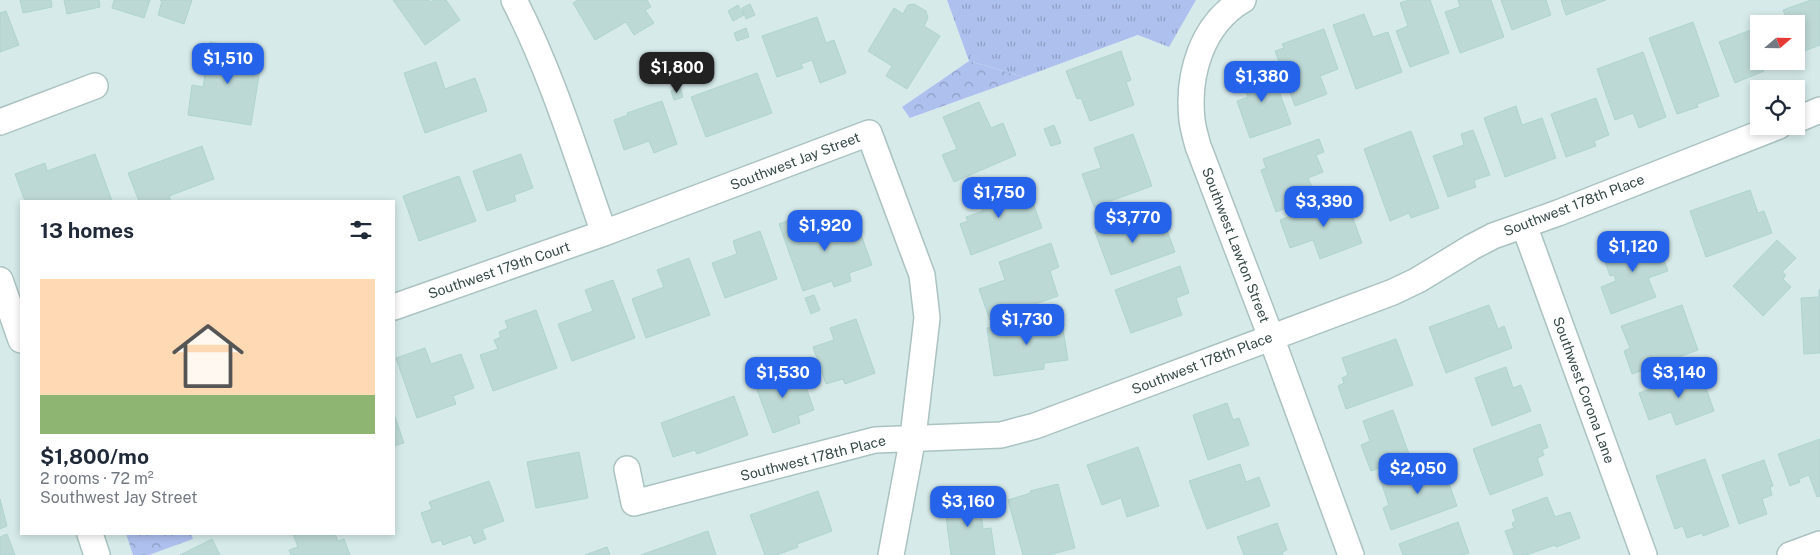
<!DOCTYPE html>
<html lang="en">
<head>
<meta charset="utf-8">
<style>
  :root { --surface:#fff; --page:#f6f6f7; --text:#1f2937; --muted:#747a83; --accent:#2563eb }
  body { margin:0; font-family:"Public Sans",sans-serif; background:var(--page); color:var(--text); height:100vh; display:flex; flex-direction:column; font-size:19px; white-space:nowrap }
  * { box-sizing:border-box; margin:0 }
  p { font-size:16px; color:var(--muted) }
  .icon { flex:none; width:28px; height:28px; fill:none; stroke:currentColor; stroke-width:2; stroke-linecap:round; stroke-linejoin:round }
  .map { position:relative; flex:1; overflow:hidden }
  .sheet { position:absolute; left:20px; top:200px; width:375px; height:335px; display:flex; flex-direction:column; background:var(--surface); border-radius:0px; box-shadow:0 2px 8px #0003 }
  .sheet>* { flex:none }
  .needle { width:32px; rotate:70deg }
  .fabs { position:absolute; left:1750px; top:15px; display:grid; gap:10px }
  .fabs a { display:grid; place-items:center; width:55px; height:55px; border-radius:0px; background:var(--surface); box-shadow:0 2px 8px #0003; font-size:25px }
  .price { position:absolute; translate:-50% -42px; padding:0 11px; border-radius:10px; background:var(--accent); color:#fff; font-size:16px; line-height:32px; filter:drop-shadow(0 1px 2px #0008) }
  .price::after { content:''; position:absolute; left:50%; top:30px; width:15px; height:11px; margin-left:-8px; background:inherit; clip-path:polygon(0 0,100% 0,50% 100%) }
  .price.on { background:#222; color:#fff }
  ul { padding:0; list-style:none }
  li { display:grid; align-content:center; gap:10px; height:265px; padding:0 20px }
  li span { display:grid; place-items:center; height:155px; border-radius:0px; color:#555 }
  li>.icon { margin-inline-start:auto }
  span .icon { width:90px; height:90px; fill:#fffc; stroke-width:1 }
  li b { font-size:21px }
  h2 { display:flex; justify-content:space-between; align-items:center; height:60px; padding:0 20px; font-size:21px }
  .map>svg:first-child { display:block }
</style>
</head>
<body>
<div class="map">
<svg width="1820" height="555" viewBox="0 0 1820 555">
  <defs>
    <pattern id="grass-tufts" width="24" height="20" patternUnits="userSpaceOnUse" patternTransform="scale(1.25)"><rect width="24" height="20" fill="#aec0ee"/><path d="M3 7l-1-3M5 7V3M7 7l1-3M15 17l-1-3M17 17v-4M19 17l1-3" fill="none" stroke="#8e9ec3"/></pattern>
    <pattern id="forest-crowns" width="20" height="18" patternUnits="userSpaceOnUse" patternTransform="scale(1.25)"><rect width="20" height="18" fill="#aec0ee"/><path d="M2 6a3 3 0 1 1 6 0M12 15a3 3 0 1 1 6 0" fill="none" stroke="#8e9ec3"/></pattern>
  </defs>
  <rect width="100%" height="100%" fill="#e9f6f6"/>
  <path fill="#d6eaea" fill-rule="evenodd" d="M 0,0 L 947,0 L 969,61 L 902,107 L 911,118 L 1139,35 L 1169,46 L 1196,0 L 1820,0 L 1820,555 L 149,555 L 192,539 L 191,534 L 394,534 L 394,201 L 21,201 L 21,534 L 126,534 L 133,555 L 0,555 ZM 1759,24 L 1796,24 L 1796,61 L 1759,61 ZM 1759,89 L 1796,89 L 1796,126 L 1759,126 Z"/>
  <path fill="url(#grass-tufts)" d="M 947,0 L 1196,0 L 1169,47 L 1138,35 L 1024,77 L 969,61 Z"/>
  <path fill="url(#forest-crowns)" d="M 969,61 L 1024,77 L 910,118 L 902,107 Z
    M 126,534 L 191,534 L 193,539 L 149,555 L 133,555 Z"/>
  <path fill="#bdd9d5" stroke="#afd4d0" d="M 20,0 L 51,0 L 52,7 L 23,13 Z
    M 64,0 L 99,0 L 100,7 L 67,14 Z
    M 114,0 L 150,0 L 144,18 L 112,8 Z
    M 160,0 L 192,0 L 184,24 L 158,15 L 162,1 Z
    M 393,0 L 429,0 L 430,2 L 434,0 L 446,0 L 460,20 L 425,45 Z
    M 578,0 L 647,0 L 651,7 L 645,10 L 654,23 L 634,35 L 626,22 L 595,40 L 573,3 Z
    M 1409,0 L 1430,0 L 1449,53 L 1410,67 L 1396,31 L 1408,26 L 1400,3 Z
    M 1458,0 L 1491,0 L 1504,37 L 1460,53 L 1445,12 L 1460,7 Z
    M 1501,0 L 1546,0 L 1551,15 L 1512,30 Z
    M 1561,0 L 1606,0 L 1566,15 Z
    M 1811,0 L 1820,0 L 1820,45 L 1799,53 L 1796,44 L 1796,24 L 1789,24 L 1783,10 Z
    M 750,4 L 755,15 L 746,19 L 742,8 Z
    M 914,4 L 926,11 L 928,18 L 924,26 L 940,36 L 907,89 L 886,76 L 892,66 L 868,51 L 894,8 L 903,14 L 908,5 Z
    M 738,5 L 744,15 L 733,21 L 728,11 Z
    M 6,11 L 19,45 L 0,52 L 0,13 Z
    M 1364,14 L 1373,37 L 1388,32 L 1402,72 L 1356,89 L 1333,25 Z
    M 817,17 L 826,43 L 834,40 L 846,73 L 820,83 L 812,60 L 801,64 L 803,68 L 777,77 L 762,36 Z
    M 1693,22 L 1719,96 L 1697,104 L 1698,107 L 1677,114 L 1649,38 Z
    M 1759,27 L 1759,61 L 1776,61 L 1762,67 L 1764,71 L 1735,83 L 1719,42 Z
    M 746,28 L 749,37 L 737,41 L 734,33 Z
    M 1324,29 L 1338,69 L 1320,76 L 1327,94 L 1295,106 L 1275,51 L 1284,48 L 1282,44 Z
    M 210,42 L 263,51 L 251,125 L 188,115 L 192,85 L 203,87 Z
    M 1121,51 L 1131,80 L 1126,82 L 1134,105 L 1090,121 L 1081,98 L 1077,99 L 1066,71 Z
    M 1643,52 L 1666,117 L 1639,128 L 1633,113 L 1615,120 L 1597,69 Z
    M 436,62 L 445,89 L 475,78 L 487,111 L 425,133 L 404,73 Z
    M 1269,64 L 1291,124 L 1250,138 L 1237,101 L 1248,97 L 1240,75 Z
    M 757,73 L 772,113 L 706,137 L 691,97 Z
    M 680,87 L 683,97 L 674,100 L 671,91 Z
    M 1596,98 L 1609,135 L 1594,141 L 1596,146 L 1566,157 L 1551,114 Z
    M 662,101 L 677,144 L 654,153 L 649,141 L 624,150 L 614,120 L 628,115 L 627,113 Z
    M 979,102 L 991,128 L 1003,123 L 1016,155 L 954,182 L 942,155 L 957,149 L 943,117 Z
    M 1516,106 L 1522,125 L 1542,118 L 1556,158 L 1505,177 L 1484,118 Z
    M 1054,125 L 1061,143 L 1051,146 L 1044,129 Z
    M 1473,130 L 1490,175 L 1474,180 L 1476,187 L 1448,197 L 1433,156 L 1464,145 L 1461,134 Z
    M 1411,131 L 1439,208 L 1411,218 L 1409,213 L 1390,221 L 1364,149 Z
    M 1133,134 L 1152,186 L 1094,207 L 1082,174 L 1101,168 L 1094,148 Z
    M 1319,139 L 1324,152 L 1316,155 L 1323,172 L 1308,178 L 1316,197 L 1276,212 L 1261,170 L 1266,168 L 1263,159 Z
    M 202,146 L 214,179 L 169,196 L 171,201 L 139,201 L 128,173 Z
    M 95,154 L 112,201 L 25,201 L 15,174 L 45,163 L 47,171 Z
    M 521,154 L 533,188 L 514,195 L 516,201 L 487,211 L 473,171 Z
    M 459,176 L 476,221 L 419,241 L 403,196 Z
    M 1009,180 L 1019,205 L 1032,200 L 1042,228 L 971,255 L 960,224 L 968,221 L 966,217 L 983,211 L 977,193 Z
    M 1750,190 L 1758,213 L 1764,211 L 1772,233 L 1706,257 L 1690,211 Z
    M 1345,197 L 1362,243 L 1320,259 L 1313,240 L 1290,248 L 1280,220 Z
    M 809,213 L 818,238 L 829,234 L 827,228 L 855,218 L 872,265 L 849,273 L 851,281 L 834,287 L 832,281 L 803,291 L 779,224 Z
    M 1145,214 L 1151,230 L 1165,225 L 1175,252 L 1111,275 L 1095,232 Z
    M 760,231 L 777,279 L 725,298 L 712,263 L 737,254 L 733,241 Z
    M 1655,234 L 1668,271 L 1648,278 L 1656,297 L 1611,314 L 1601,287 L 1616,281 L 1614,275 L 1610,276 L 1602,253 Z
    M 1777,240 L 1796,258 L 1782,272 L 1786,275 L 1783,279 L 1791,287 L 1763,316 L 1733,286 Z
    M 1051,243 L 1059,267 L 1050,271 L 1058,296 L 990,320 L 979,289 L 1005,280 L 999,262 Z
    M 689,258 L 710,315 L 646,338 L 632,299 L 664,287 L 657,270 Z
    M 1180,266 L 1189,293 L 1176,298 L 1182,315 L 1131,333 L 1115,290 Z
    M 613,280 L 635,338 L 572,361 L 558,324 L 593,311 L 585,290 Z
    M 1819,290 L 1820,290 L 1820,353 L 1804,354 L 1801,298 L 1819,297 Z
    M 814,295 L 820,310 L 811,314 L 805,298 Z
    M 1489,305 L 1498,329 L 1504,326 L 1512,348 L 1446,373 L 1429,327 Z
    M 1682,305 L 1698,350 L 1632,374 L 1624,351 L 1630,348 L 1621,326 Z
    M 536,310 L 557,368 L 493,391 L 480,355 L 498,349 L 494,340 L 501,337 L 499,332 L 508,328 L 505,321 Z
    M 1061,317 L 1068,360 L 1044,363 L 1044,369 L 994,376 L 987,328 Z
    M 856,319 L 875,373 L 845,384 L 843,379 L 826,384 L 813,347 L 834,340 L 830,328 Z
    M 1396,339 L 1413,385 L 1346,409 L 1338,386 L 1344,383 L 1342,378 L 1348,375 L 1342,358 Z
    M 425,348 L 431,364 L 461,354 L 474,388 L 453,396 L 456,404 L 417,418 L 396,358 Z
    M 1506,367 L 1513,388 L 1521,385 L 1531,411 L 1492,426 L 1475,378 Z
    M 780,369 L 783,379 L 801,373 L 814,410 L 798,416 L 800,423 L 773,433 L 753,379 Z
    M 1700,371 L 1714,411 L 1676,425 L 1671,412 L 1649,420 L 1639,393 Z
    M 734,396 L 748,435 L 697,454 L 695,450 L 673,457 L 661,423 Z
    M 1227,403 L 1233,420 L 1239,418 L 1249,445 L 1208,460 L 1193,415 Z
    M 1393,410 L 1410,457 L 1371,471 L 1361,445 L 1370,441 L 1363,421 Z
    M 394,414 L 404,443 L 394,446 Z
    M 1540,424 L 1548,447 L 1542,450 L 1544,455 L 1537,458 L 1543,475 L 1490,495 L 1473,449 Z
    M 1820,439 L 1820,496 L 1817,497 L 1809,475 L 1799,479 L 1800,482 L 1790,486 L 1778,454 Z
    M 1138,447 L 1159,506 L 1127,517 L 1121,498 L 1102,505 L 1087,465 Z
    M 579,452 L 588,498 L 536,508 L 527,462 Z
    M 1705,459 L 1729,526 L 1703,536 L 1702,533 L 1687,538 L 1683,526 L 1675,529 L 1656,476 Z
    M 1764,460 L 1773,486 L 1770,487 L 1772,495 L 1762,499 L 1767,514 L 1739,524 L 1722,475 Z
    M 1441,461 L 1457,506 L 1391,530 L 1383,508 L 1389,505 L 1381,482 Z
    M 1240,464 L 1246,482 L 1259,477 L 1270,506 L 1207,529 L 1189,481 Z
    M 489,481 L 504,521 L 482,529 L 486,539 L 474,544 L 471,535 L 443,545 L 441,540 L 432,543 L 421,513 L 432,509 L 429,502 Z
    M 1058,484 L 1075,548 L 1049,555 L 1023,555 L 1008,500 L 1031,493 L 1030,491 Z
    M 818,491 L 832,531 L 797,544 L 798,547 L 777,555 L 765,555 L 750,515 Z
    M 979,497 L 983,529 L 991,528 L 995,555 L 951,555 L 944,501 Z
    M 1547,497 L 1555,517 L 1570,512 L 1580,538 L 1556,547 L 1555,545 L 1526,555 L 1514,555 L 1505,531 L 1514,528 L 1512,523 L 1516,521 L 1512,510 Z
    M 0,499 L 7,526 L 0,529 Z
    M 1458,522 L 1469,553 L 1463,555 L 1403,555 L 1399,544 Z
    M 1277,523 L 1287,550 L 1282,552 L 1283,555 L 1244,555 L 1237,537 Z
    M 708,531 L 716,555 L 641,555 Z
    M 7,534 L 15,555 L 0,555 L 0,537 Z
    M 293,534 L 335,534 L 338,541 L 344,539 L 350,555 L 291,555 L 289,550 L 298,547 Z
    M 212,539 L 220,555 L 180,555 Z
    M 607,547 L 610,555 L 585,555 Z"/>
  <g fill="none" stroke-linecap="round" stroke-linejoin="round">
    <g stroke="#aac3c1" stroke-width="28">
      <path id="minor" d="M 514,0 C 552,74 576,154 604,233 L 869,133 L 922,275 L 927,318 L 913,437 L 891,555
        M 1243,0 C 1202,24 1187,74 1192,120 C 1193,129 1196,138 1198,146 L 1271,337 L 1351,555
        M 1796,120 L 1820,110
        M 0,122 L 95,86
        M 1524,225 L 1644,555
        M 0,280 L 21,340
        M 394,307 L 604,233
        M 627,469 L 634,503 L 875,440 L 1001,435 L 1035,426 L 1393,292 L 1418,280 L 1472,247 L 1493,236 L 1558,213 L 1779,126
        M 90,534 L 97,555
        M 1790,555 L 1820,544"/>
    </g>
    <use href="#minor" stroke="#fff" stroke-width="25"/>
  </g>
  <g text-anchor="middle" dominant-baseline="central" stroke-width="4.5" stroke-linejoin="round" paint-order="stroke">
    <g font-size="14" fill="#364b48" stroke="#fff">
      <text transform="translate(795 161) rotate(-21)">Southwest Jay Street</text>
      <text transform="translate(1574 205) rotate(-21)">Southwest 178th Place</text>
      <text transform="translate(1236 245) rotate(69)">Southwest Lawton Street</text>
      <text transform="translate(499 270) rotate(-19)">Southwest 179th Court</text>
      <text transform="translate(1202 363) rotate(-21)">Southwest 178th Place</text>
      <text transform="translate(1584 390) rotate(70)">Southwest Corona Lane</text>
      <text transform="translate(813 458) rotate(-14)">Southwest 178th Place</text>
    </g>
  </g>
</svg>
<div class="fabs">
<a><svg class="needle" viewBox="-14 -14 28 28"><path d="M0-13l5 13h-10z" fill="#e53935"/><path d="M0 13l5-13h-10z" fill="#747a83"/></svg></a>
<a><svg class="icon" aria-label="locate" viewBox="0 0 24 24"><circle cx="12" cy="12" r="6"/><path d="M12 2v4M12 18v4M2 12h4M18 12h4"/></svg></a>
</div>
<b class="price" style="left:228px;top:85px">$1,510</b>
<b class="price on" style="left:677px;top:94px">$1,800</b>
<b class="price" style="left:1262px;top:103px">$1,380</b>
<b class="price" style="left:999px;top:219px">$1,750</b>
<b class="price" style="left:1324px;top:228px">$3,390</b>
<b class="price" style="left:1133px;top:244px">$3,770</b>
<b class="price" style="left:825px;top:252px">$1,920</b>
<b class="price" style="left:1633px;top:273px">$1,120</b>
<b class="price" style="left:1027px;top:346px">$1,730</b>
<b class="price" style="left:783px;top:399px">$1,530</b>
<b class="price" style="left:1679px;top:399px">$3,140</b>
<b class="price" style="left:1418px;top:495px">$2,050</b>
<b class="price" style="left:968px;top:528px">$3,160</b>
<section class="sheet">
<h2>13 homes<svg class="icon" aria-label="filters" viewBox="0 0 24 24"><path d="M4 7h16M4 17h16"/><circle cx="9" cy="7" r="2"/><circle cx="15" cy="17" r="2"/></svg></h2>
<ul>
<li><span style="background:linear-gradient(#ffd9b3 75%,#8fb573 0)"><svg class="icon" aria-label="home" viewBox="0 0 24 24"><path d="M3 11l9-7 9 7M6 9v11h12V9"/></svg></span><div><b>$1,800/mo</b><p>2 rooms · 72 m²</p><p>Southwest Jay Street</p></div></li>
</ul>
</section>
</div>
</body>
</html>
